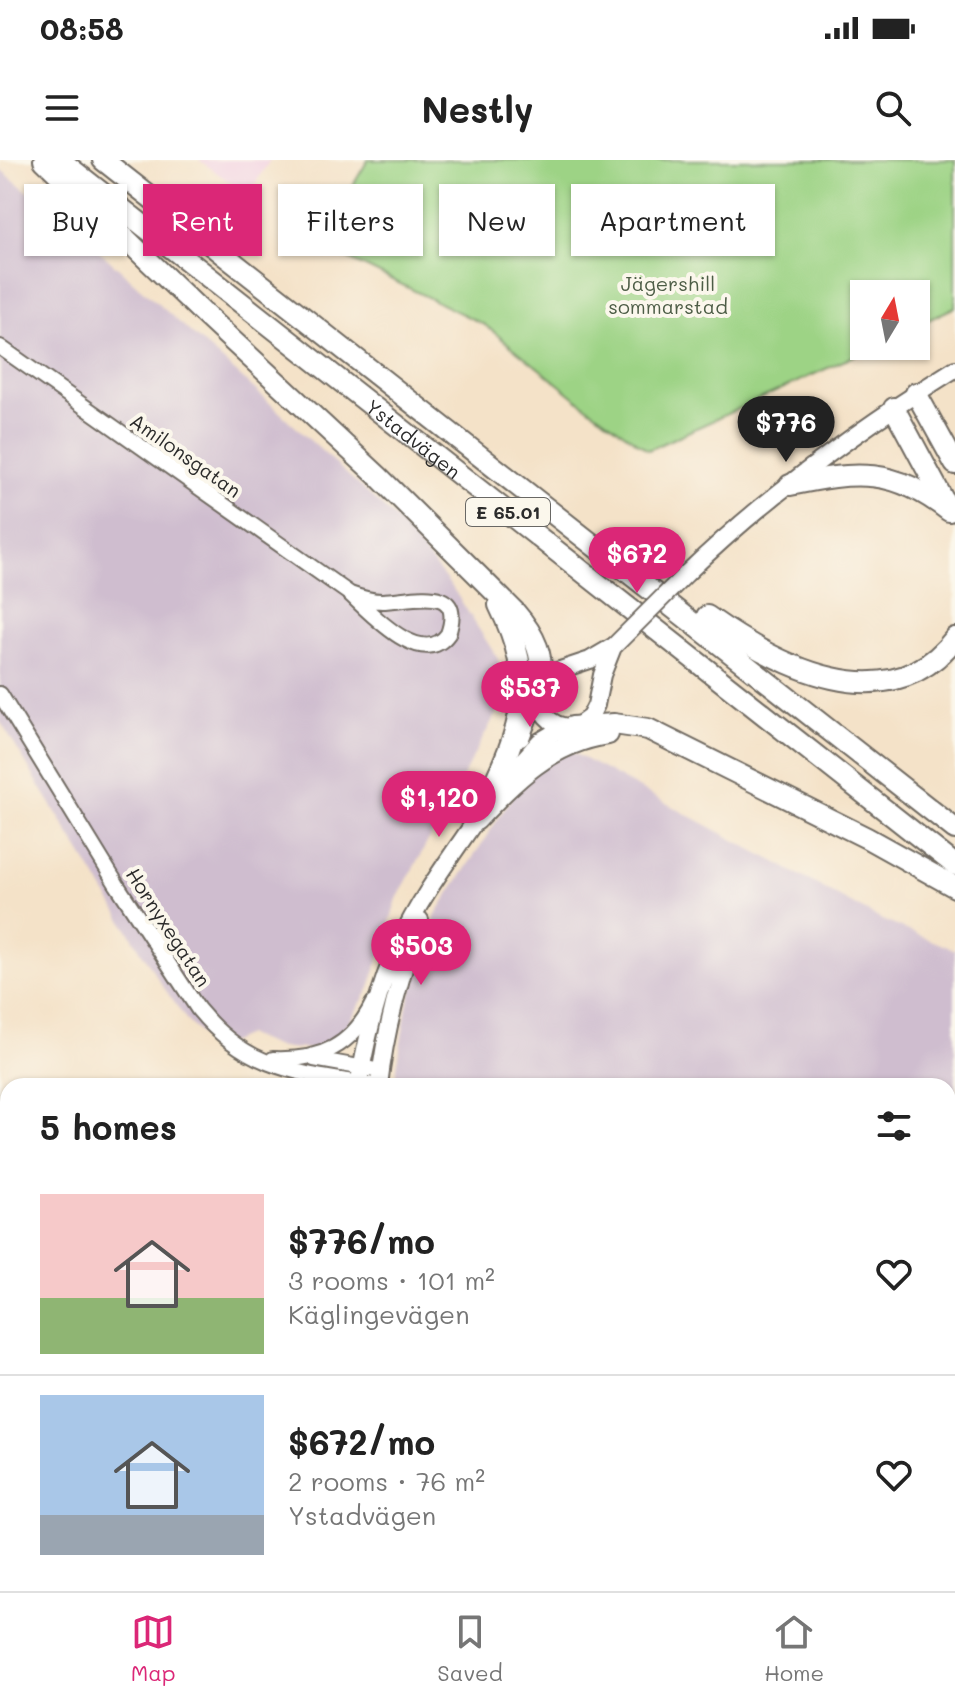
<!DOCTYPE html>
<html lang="en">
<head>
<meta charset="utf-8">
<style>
  :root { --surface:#fff; --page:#f6f6f6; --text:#222; --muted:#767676; --line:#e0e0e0; --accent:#db2777 }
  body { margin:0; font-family:Mali,sans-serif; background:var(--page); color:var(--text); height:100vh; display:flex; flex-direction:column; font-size:30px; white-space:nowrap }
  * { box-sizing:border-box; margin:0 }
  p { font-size:26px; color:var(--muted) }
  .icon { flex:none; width:44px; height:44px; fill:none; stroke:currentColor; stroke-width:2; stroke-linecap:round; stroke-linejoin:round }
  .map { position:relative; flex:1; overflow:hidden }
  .sheet { position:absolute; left:0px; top:918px; width:956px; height:514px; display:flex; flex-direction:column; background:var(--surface); border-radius:24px 24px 0 0; box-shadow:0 2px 6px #0004 }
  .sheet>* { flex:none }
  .top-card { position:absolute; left:24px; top:24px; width:908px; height:72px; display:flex; gap:16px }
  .needle { width:52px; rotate:10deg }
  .controls { position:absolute; left:850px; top:120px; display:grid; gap:16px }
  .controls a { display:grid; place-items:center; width:80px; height:80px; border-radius:0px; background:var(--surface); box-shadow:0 2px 6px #0004; font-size:40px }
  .price { position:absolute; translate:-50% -68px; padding:0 18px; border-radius:28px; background:var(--accent); color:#fff; font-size:26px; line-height:52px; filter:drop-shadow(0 2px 4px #0008) }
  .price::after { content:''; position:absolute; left:50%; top:48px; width:24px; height:18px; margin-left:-12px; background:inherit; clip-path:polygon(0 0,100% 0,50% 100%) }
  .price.active { background:#222; color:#fff }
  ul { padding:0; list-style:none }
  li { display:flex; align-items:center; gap:24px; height:200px; padding:0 40px }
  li+li { border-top:2px solid var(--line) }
  li span { display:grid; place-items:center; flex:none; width:224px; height:160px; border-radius:0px; color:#555 }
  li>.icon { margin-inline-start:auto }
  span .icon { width:96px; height:96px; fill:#fffc; stroke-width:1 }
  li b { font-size:34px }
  h2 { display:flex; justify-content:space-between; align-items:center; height:96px; padding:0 40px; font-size:34px }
  .pill { padding:0 28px; border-radius:0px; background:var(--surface); box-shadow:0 2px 6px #0004; font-size:28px; line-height:72px }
  .pill.active { background:var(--accent); color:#fff }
  .status { display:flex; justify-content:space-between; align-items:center; height:56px; padding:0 40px; background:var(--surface); direction:ltr }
  .status svg { height:22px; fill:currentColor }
  header { display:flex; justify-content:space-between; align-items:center; height:104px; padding:0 40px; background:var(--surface); font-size:36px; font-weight:800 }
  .tabs { display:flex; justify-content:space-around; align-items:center; height:112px; border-top:2px solid var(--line); background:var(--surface); font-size:22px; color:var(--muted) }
  .tabs a { display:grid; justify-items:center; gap:4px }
  .tabs .active { color:var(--accent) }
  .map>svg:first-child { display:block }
</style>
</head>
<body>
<div class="status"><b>08:58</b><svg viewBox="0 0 49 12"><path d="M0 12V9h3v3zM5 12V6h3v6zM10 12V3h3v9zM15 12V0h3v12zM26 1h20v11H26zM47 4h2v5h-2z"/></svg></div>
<header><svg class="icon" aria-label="menu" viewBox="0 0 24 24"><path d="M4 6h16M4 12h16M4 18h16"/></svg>Nestly<svg class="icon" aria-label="search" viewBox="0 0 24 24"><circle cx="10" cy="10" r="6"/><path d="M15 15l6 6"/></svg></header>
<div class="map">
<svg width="955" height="1431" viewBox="0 0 955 1431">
  <rect width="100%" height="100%" fill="#fbf7ec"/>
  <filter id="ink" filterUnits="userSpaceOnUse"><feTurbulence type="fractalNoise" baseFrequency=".0125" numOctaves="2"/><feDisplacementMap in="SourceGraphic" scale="16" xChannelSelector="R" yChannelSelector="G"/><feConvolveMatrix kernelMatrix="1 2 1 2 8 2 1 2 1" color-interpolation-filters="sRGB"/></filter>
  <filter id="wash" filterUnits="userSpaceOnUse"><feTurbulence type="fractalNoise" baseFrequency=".006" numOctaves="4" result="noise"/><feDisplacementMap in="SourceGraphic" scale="32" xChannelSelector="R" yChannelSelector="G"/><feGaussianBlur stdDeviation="1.8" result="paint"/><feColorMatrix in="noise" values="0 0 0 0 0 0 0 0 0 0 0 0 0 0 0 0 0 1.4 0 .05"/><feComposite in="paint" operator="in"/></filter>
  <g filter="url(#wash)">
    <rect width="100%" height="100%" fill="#f4e2c8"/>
    <path fill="#f2cfe1" d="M 199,0 L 270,0 L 248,35 Z"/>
    <path fill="#cfbdcf" d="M 0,9 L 74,69 L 261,235 L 401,364 L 452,427 L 498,499 L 506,535 L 397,739 L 370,828 L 344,870 L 326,883 L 312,889 L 280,888 L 247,875 L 215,889 L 188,862 L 160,822 L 0,561 Z
      M 570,591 L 882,760 L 955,790 L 955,1431 L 0,1431 L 0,1027 L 8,1029 L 8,1424 L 948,1424 L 948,926 L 394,926 L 407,846 L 436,754 L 513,636 L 539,607 Z"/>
    <path fill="#9dd385" stroke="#647f58" stroke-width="2" d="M 368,0 L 955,0 L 955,147 L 916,166 L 916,134 L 864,134 L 864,186 L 876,186 L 648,290 L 578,240 L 485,165 L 318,84 Z"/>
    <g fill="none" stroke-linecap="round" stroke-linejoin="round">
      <path stroke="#52bdcd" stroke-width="4" d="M 948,1191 L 955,1189
        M 327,1431 L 333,1424"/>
    </g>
  </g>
  <g filter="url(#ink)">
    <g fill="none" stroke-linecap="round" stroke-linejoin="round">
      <g stroke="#716b62" stroke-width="18">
        <path id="minor" d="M 0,187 L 350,434 C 371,453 422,510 448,474 C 466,421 409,441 382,441 C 371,441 361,438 350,434
          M 0,534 L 117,725 L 198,849 C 250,913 303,913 379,926
          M 273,899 C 321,901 352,886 373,843
          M 314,899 L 381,911
          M 948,1006 L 955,1007
          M 948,1039 L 955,1045
          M 0,1289 L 8,1286"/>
      </g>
      <g stroke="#716b62" stroke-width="20">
        <path id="major" d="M 687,413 C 767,336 860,268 955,209
          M 539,531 C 537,552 550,566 570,567
          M 521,578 L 540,527 L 547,517 L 557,511 L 590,500 L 614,486
          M 497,629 L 540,581 L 555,572 L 579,565 L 590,557 L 596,545 L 602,515 L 613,487
          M 358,926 C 367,878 378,827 399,783 C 421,736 453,694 482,651
          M 379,926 C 385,870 401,813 420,760
          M 450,1424 L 453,1431"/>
      </g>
      <g stroke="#716b62" stroke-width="24">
        <g id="highway">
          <path d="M 44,0 L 207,157 L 378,316 L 515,452 C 535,475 545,496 540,527"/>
          <path id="s1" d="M 60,0 L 955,705"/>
          <path d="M 103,0 L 955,669"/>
          <path d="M 916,233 L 955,304"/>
          <path d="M 894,248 L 945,343"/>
          <path d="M 790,325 C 855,311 894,307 949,351"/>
          <path d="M 707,456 C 776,505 889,565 955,478"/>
          <path d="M 572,567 L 614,564 L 648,569 L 867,678 L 955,727"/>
          <path d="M 485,642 C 522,567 538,524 499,445"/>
          <path d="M 476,660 C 514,620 550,582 608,574"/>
        </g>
      </g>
      <use href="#minor" stroke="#fff" stroke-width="14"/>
      <use href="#major" stroke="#fff" stroke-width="16"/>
      <use href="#highway" stroke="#fff" stroke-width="20"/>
      <g stroke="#716b62" stroke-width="20" stroke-linecap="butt">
        <path id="major-bridge" d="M 615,485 L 687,413"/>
      </g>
      <use href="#major-bridge" stroke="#fff" stroke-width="16"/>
    </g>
  </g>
  <g text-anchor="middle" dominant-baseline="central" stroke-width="8" stroke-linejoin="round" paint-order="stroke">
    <rect fill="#fbf7ec" stroke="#696865" stroke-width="2" x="466" y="338" width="84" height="28" rx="6"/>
    <g font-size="18" font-weight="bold" fill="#2b2b2b">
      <text x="508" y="352">E 65.01</text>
    </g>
    <g font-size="20" fill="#4d5d46" stroke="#fbf7ec">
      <text x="668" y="123">Jägershill<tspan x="668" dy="23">sommarstad</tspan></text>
    </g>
    <g font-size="20" fill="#2b2b2b" stroke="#fbf7ec">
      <text stroke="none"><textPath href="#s1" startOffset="450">Ystadvägen</textPath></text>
      <text transform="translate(186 295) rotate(35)">Amilonsgatan</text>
      <text transform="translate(169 767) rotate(57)">Hornyxegatan</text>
    </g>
  </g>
</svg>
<div class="controls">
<a><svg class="needle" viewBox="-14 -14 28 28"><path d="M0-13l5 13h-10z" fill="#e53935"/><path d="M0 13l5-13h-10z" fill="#767676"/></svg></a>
</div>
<b class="price active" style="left:786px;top:304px">$776</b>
<b class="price" style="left:637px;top:435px">$672</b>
<b class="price" style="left:530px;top:569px">$537</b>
<b class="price" style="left:439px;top:679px">$1,120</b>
<b class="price" style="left:421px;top:827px">$503</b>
<div class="top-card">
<a class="pill">Buy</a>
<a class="pill active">Rent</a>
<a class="pill">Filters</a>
<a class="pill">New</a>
<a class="pill">Apartment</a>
</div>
<section class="sheet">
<h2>5 homes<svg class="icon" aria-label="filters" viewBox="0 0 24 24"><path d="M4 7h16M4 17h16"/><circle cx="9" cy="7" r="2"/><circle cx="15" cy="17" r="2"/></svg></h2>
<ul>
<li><span style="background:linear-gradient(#f6c9c9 65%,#8fb573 0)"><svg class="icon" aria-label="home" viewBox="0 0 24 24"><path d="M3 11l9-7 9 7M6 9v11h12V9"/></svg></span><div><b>$776/mo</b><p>3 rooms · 101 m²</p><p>Käglingevägen</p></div><svg class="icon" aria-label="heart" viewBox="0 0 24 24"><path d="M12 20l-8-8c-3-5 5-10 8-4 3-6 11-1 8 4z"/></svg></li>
<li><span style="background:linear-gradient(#a9c7e8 75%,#9aa5b1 0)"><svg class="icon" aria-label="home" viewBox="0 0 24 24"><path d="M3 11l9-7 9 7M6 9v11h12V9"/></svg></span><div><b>$672/mo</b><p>2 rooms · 76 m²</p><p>Ystadvägen</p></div><svg class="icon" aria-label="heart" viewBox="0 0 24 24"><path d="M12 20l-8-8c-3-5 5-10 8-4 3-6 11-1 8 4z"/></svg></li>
</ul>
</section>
</div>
<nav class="tabs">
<a class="active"><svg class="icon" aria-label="map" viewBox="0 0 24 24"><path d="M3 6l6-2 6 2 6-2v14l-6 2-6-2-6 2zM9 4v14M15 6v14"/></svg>Map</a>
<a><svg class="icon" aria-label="saved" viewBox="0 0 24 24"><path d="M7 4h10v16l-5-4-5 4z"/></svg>Saved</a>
<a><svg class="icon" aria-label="home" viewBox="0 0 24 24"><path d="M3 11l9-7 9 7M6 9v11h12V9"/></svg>Home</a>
</nav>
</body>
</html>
